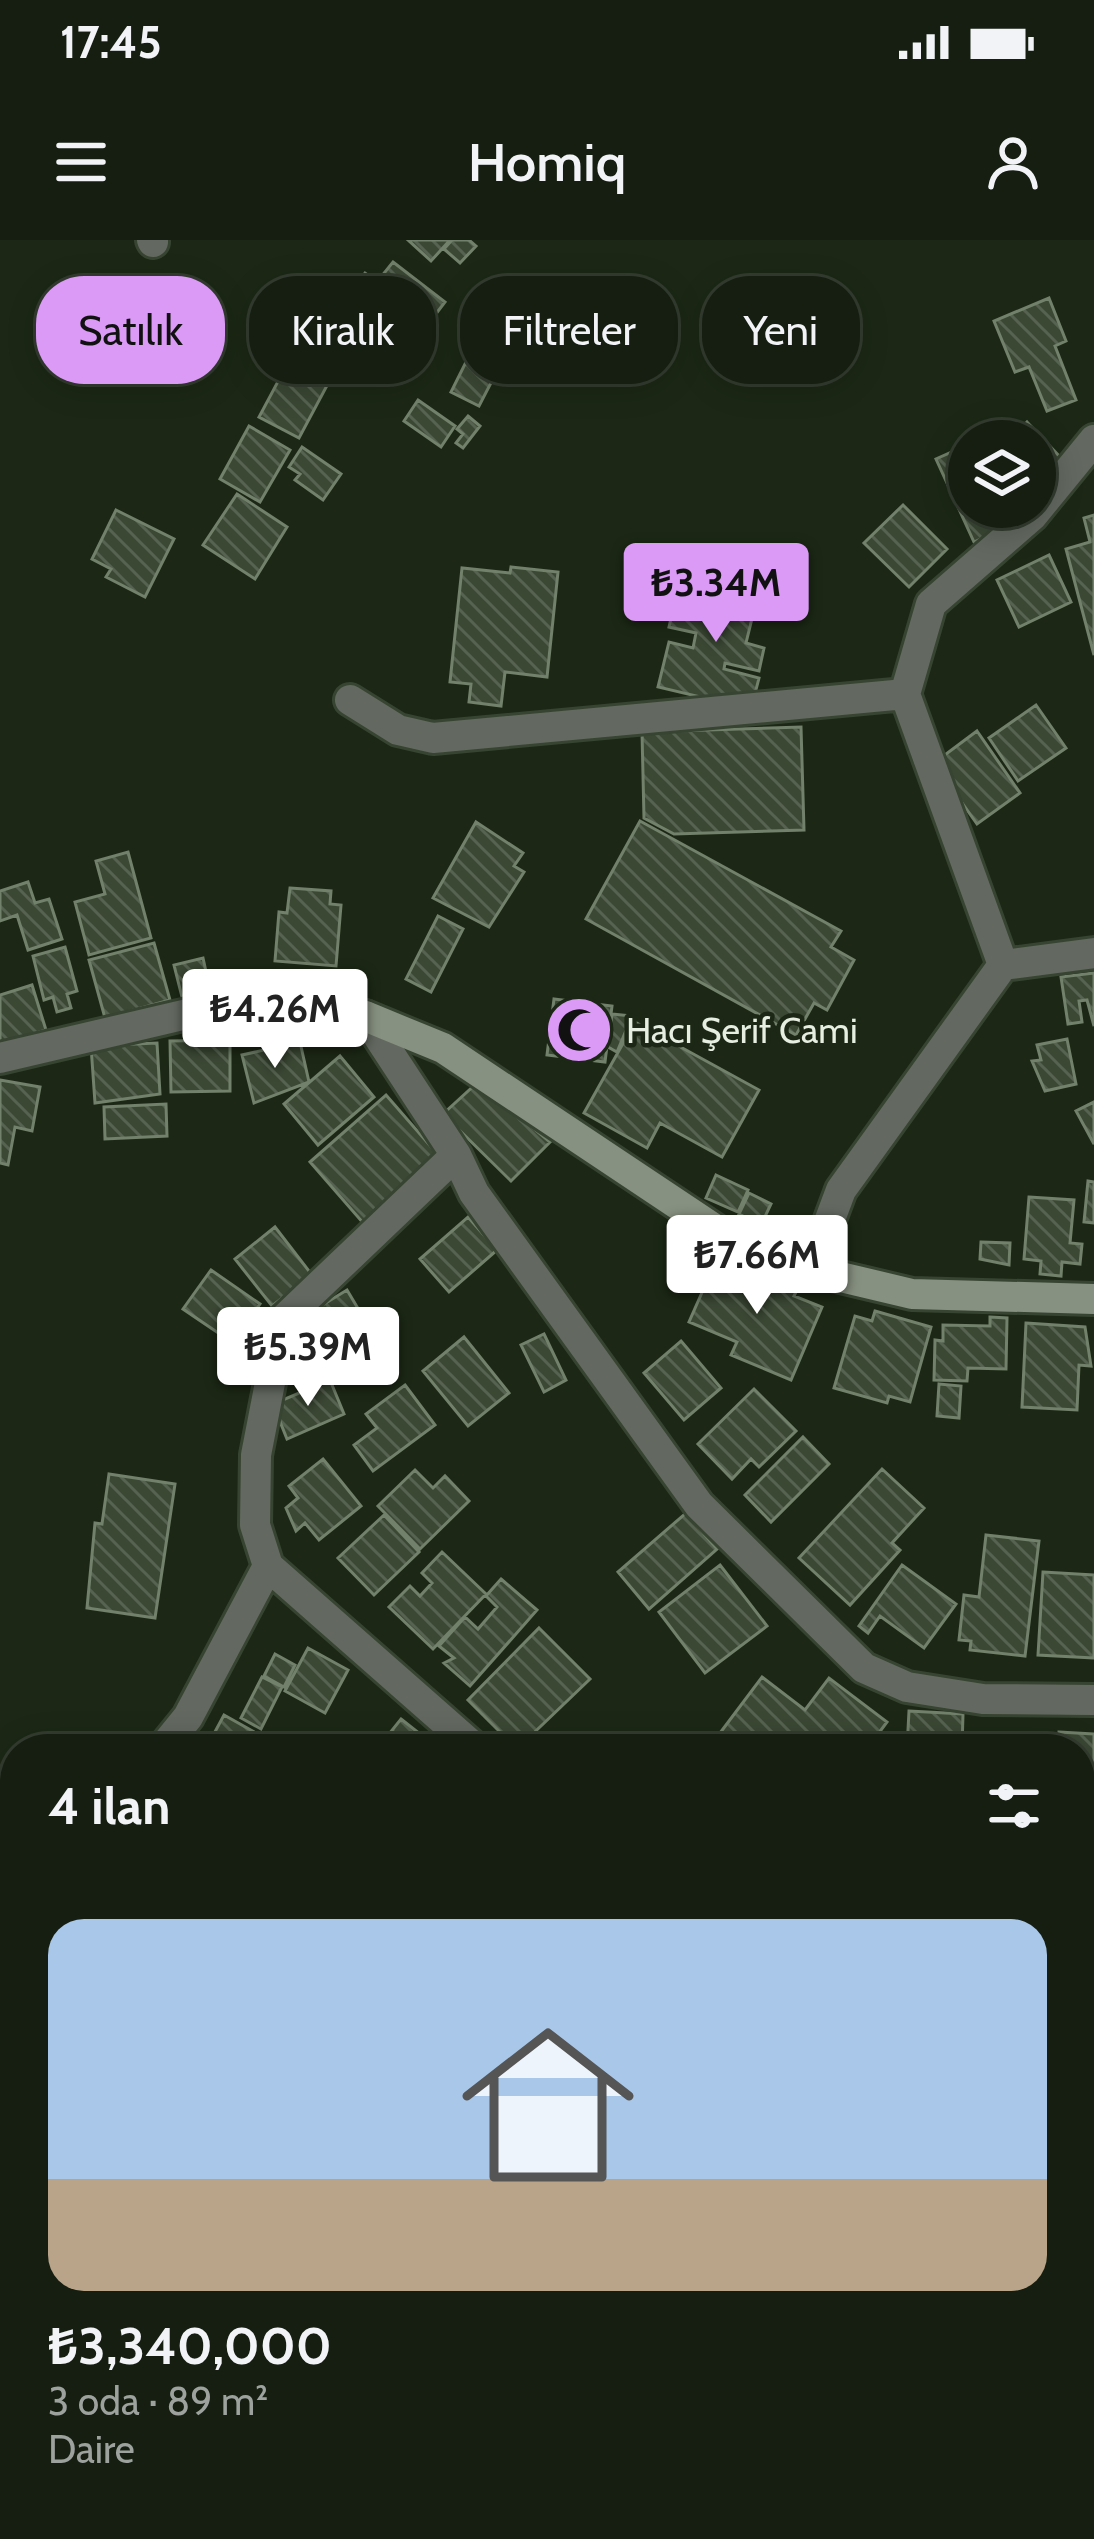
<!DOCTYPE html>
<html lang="tr">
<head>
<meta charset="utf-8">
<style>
  :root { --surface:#151e10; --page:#1e2719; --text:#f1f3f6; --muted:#9da29f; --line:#343c30; --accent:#da9af6 }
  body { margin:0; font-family:Cabin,sans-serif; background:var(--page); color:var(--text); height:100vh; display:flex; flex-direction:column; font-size:45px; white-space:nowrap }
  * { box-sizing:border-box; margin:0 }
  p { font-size:39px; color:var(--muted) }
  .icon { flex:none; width:66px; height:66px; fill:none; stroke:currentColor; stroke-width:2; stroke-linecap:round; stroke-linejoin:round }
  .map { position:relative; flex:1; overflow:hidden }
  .details { position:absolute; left:0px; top:1494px; width:1095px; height:807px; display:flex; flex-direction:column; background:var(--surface); border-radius:48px 48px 0 0; box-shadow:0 6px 30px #0003,0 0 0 3px var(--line) }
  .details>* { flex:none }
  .hud { position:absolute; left:36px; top:36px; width:1023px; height:108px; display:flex; gap:24px }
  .controls { position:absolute; left:948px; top:180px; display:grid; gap:24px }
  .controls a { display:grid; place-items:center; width:108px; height:108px; border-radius:50%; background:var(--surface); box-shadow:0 6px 30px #0003,0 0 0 3px var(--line); font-size:60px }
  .price { position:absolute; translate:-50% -102px; padding:0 27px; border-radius:12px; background:#fff; color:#222; font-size:39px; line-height:78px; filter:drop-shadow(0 3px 6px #0008) }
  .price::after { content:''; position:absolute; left:50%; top:72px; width:36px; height:27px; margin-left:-18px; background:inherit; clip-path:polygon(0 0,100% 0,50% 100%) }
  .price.on { background:var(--accent); color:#111 }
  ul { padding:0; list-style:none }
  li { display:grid; align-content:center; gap:24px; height:636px; padding:0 48px }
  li+li { border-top:3px solid var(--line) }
  li span { display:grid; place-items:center; height:372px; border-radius:36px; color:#555 }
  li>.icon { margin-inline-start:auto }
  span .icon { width:216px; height:216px; fill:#fffc; stroke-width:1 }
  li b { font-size:51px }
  h2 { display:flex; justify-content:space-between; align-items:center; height:144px; padding:0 48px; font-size:51px }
  .tag { padding:0 42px; border-radius:48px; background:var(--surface); box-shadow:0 6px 30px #0003,0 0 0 3px var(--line); font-size:42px; line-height:108px }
  .tag.on { background:var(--accent); color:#111 }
  .status { display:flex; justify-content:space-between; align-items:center; height:84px; padding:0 60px; background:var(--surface); direction:ltr }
  .status svg { height:33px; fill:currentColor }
  header { display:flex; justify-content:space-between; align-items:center; height:156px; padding:0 48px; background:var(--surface); font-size:54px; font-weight:600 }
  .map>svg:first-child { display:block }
</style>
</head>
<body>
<div class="status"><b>17:45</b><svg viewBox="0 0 49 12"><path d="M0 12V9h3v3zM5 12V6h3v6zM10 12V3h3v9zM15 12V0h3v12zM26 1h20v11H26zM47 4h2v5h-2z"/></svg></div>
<header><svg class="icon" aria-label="menu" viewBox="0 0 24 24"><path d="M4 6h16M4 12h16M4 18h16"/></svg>Homiq<svg class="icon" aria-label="person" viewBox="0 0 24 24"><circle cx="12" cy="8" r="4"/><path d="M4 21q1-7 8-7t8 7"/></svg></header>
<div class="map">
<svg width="1094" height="2299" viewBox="0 0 1094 2299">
  <defs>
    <pattern id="building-back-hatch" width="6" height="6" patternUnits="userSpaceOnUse" patternTransform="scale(3)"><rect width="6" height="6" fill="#3b4834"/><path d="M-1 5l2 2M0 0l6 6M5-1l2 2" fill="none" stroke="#576351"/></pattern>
  </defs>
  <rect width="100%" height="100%" fill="#1c2815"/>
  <path fill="url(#building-back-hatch)" stroke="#72816b" stroke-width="3" d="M 408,0 L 450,0 L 431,21 Z
    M 452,0 L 469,0 L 476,6 L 460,23 L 444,9 Z
    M 393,22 L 445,62 L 404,116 L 372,92 L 360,107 L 337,90 L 356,66 L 345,59 L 365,33 L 377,42 Z
    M 1049,58 L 1066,101 L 1055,106 L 1076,160 L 1047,171 L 1029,127 L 1015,132 L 994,81 Z
    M 478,98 L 507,112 L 479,166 L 451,152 Z
    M 290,119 L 330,140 L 299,198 L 259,177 Z
    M 418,160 L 455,186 L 441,207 L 404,181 Z
    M 468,176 L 480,186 L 463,208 L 456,203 L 463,194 L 457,189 Z
    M 1027,182 L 1061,218 L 1035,243 L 1035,201 L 1008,201 Z
    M 249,186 L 290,210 L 260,262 L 220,239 Z
    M 302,207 L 341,234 L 323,260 L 295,240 L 300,234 L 289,227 Z
    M 963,207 L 969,220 L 969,267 L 991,267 L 1002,289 L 974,302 L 936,219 Z
    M 237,254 L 287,287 L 255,339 L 203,305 Z
    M 903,265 L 947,309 L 909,347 L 864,303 Z
    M 116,270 L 174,299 L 145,357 L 106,337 L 111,329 L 92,319 Z
    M 1094,275 L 1094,415 L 1066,309 L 1090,302 L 1084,278 Z
    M 1049,315 L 1071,362 L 1019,387 L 997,340 Z
    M 511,327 L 558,332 L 547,437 L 505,432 L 501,466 L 469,462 L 471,444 L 450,442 L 462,328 L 510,333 Z
    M 705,333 L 760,346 L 746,403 L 764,408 L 759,431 L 725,423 L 724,429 L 759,438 L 751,469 L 658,447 L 669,402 L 693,408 L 696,393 L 669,387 L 674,365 L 695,371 Z
    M 1036,465 L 1066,508 L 1018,541 L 989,498 Z
    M 801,487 L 804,590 L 674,594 L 644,578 L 642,492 Z
    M 977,491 L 1020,553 L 977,584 L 934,523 Z
    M 640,581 L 841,691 L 831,707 L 854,720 L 827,770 L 814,763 L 796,795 L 586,679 Z
    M 476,582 L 523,613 L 514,626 L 524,632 L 489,687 L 433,658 Z
    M 128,612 L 151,698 L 89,715 L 75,662 L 105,654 L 96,621 Z
    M 28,642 L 35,663 L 49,659 L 62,699 L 28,710 L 17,675 L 0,681 L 0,651 Z
    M 290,648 L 331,651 L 330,664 L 341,665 L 336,726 L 275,721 L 279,672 L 287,673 Z
    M 438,676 L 463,689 L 431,752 L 406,739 Z
    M 154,703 L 170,760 L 105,778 L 89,720 Z
    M 65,707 L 77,751 L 67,754 L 71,768 L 57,772 L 53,757 L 44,760 L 33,716 Z
    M 203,718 L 210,750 L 182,757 L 174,725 Z
    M 1094,733 L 1094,786 L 1087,760 L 1079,761 L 1082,782 L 1068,784 L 1061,737 Z
    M 32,745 L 46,790 L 0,804 L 0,755 Z
    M 554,759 L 612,766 L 605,822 L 547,815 Z
    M 612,774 L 632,776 L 617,812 L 608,807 Z
    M 635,782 L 759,850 L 722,917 L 660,883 L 647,908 L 584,873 Z
    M 1067,799 L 1076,844 L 1045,851 L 1032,821 L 1041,820 L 1037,805 Z
    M 230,800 L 230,851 L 171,852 L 170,801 Z
    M 300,802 L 309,842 L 254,863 L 242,815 Z
    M 157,803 L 160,854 L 95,863 L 91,806 Z
    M 340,816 L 374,857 L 318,905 L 284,864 Z
    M 0,840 L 40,847 L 32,891 L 15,887 L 8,925 L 0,923 Z
    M 478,842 L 550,902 L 511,941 L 443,874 Z
    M 386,855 L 440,917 L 364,984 L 310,922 Z
    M 1094,862 L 1094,904 L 1076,871 Z
    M 166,864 L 167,896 L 105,899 L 104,867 Z
    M 716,935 L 748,950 L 738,972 L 706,958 Z
    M 1088,941 L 1094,942 L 1094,983 L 1084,982 Z
    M 749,953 L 771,964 L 761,985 L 739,974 Z
    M 1029,957 L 1074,960 L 1070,1003 L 1082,1004 L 1080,1024 L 1062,1022 L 1061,1036 L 1040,1034 L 1041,1021 L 1024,1019 Z
    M 468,977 L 497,1010 L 449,1052 L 420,1019 Z
    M 275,987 L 312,1035 L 272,1066 L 235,1019 Z
    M 981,1002 L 1010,1003 L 1009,1025 L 980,1019 Z
    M 739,1020 L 799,1046 L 794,1056 L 822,1067 L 791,1140 L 731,1115 L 737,1102 L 689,1082 L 715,1023 L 734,1032 Z
    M 211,1030 L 260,1064 L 233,1103 L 183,1069 Z
    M 347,1050 L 369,1087 L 316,1120 L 293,1083 Z
    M 875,1071 L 931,1087 L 910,1162 L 889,1156 L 887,1163 L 834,1148 L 855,1076 L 872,1081 Z
    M 990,1077 L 1007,1078 L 1006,1129 L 968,1128 L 967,1141 L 934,1140 L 935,1100 L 943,1101 L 943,1085 L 990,1086 Z
    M 1026,1083 L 1085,1087 L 1091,1126 L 1079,1125 L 1077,1170 L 1022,1167 Z
    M 544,1094 L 566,1140 L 544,1152 L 521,1105 Z
    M 464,1097 L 509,1153 L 468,1186 L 423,1131 Z
    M 681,1101 L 721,1148 L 684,1180 L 644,1133 Z
    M 330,1140 L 344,1174 L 287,1199 L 273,1164 Z
    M 939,1144 L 961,1146 L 959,1178 L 937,1176 Z
    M 405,1145 L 435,1185 L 373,1231 L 354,1205 L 377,1188 L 366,1174 Z
    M 754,1149 L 796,1191 L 759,1227 L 751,1219 L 732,1239 L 698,1204 Z
    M 803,1197 L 829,1224 L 771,1282 L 745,1255 Z
    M 323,1219 L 361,1266 L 319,1300 L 305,1283 L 296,1291 L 286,1268 L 298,1258 L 289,1246 Z
    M 882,1229 L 924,1268 L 892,1303 L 900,1310 L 850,1365 L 799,1318 Z
    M 415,1230 L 433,1248 L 445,1236 L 469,1261 L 420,1309 L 378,1266 Z
    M 109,1234 L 175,1244 L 155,1378 L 87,1368 L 95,1283 L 102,1284 Z
    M 686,1273 L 717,1309 L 649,1369 L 618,1332 Z
    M 384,1275 L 419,1312 L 374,1355 L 338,1318 Z
    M 986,1295 L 1039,1301 L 1025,1416 L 970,1410 L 971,1401 L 959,1400 L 964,1355 L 979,1357 Z
    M 442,1312 L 486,1354 L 433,1409 L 389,1367 L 410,1346 L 420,1356 L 432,1343 L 422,1333 Z
    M 720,1325 L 767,1386 L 705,1433 L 659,1372 Z
    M 902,1325 L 956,1364 L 924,1408 L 880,1376 L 868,1393 L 859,1386 Z
    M 1043,1332 L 1094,1335 L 1094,1418 L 1038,1415 Z
    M 501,1339 L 537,1370 L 470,1446 L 444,1423 L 454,1418 L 439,1406 L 465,1377 L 478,1389 L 497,1367 L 486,1356 Z
    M 539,1388 L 590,1439 L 517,1509 L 468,1460 Z
    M 308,1408 L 348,1430 L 325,1473 L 285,1451 Z
    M 275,1414 L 295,1425 L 284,1447 L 264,1436 Z
    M 262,1437 L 282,1447 L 261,1489 L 241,1478 Z
    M 762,1437 L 805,1470 L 829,1438 L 887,1482 L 867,1509 L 780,1509 L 770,1501 L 764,1509 L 742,1509 L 720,1493 Z
    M 909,1471 L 963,1474 L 962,1509 L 907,1509 Z
    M 224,1475 L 256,1493 L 248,1509 L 213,1509 L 209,1503 Z
    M 401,1479 L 439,1509 L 377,1509 Z
    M 1059,1492 L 1094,1494 L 1094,1598 L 1080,1598 L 1080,1509 L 1059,1509 Z
    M 10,1522 L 15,1524 L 15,1611 L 0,1603 L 0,1541 Z
    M 1080,1600 L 1094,1601 L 1094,1641 L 1080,1640 Z
    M 1080,1643 L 1093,1644 L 1090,1690 L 1080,1690 Z
    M 0,1682 L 15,1693 L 15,1740 L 0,1760 Z
    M 15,2050 L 15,2180 L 5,2182 L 0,2163 L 0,2055 Z
    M 1094,2136 L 1094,2298 L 1053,2299 L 1052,2286 L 1080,2286 L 1080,2137 Z
    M 34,2286 L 109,2286 L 113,2299 L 38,2299 Z
    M 530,2286 L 554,2286 L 553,2299 L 530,2299 Z
    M 558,2286 L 667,2286 L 667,2299 L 557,2299 Z
    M 700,2286 L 772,2286 L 773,2299 L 715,2299 L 715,2293 L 701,2294 Z
    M 813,2286 L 855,2286 L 856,2299 L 814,2299 Z
    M 860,2286 L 920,2286 L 921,2299 L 861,2299 Z
    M 922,2286 L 986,2286 L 987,2299 L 923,2299 Z
    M 121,2292 L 193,2297 L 193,2299 L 121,2299 Z"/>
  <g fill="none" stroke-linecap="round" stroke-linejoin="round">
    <g stroke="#384432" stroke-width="36">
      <path id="street" d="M 152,0 L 153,2
        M 905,454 L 931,364 L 1032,276 L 1094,200
        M 350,460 L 398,490 L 433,498 L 905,454 L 1003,725
        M 0,818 L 217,767 L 301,762 L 365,776 L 456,915 L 474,953 L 699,1265 L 864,1428 L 907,1447 L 983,1459 L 1094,1460
        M 456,915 L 282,1081 L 256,1215 L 255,1285 L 268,1326 L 476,1509
        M 811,1030 L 841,950 L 1003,725 L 1094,713
        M 162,1509 L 188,1477 L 268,1326
        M 0,1919 L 15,1918
        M 1080,1972 L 1094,1972
        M 429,2286 L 436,2299
        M 0,2288 L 4,2299"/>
    </g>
    <g stroke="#384432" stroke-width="36">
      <path id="secondary" d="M 365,776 L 443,808 L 725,996 L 811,1030 L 912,1054 L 1094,1059"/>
    </g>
    <use href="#street" stroke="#636960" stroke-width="30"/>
    <use href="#secondary" stroke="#879181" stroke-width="30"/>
  </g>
  <defs>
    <g id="mosque-disc" transform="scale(3.45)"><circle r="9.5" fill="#da9af6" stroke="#1c2815"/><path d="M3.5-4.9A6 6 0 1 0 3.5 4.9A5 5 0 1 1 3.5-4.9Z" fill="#111"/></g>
  </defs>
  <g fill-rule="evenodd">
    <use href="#mosque-disc" x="579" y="790"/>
  </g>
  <g text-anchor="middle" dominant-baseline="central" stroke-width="9" stroke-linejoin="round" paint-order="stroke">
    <g font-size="36" fill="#e6eee1" stroke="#1c2815" text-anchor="start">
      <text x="626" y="790">Hacı Şerif Cami</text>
    </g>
  </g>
</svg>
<div class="controls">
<a><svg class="icon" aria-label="layers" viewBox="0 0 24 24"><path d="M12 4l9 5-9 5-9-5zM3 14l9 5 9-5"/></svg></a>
</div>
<b class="price on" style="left:716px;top:405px">₺3.34M</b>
<b class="price" style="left:275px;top:831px">₺4.26M</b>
<b class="price" style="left:757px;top:1077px">₺7.66M</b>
<b class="price" style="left:308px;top:1169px">₺5.39M</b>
<div class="hud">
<a class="tag on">Satılık</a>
<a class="tag">Kiralık</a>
<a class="tag">Filtreler</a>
<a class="tag">Yeni</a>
</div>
<section class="details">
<h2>4 ilan<svg class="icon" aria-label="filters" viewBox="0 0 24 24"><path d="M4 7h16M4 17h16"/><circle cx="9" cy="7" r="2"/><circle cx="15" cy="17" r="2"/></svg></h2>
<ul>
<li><span style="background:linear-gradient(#a9c7e8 70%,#b9a48a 0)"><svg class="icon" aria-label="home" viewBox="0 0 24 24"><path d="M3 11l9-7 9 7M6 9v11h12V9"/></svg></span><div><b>₺3,340,000</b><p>3 oda · 89 m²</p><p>Daire</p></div></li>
</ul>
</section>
</div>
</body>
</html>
